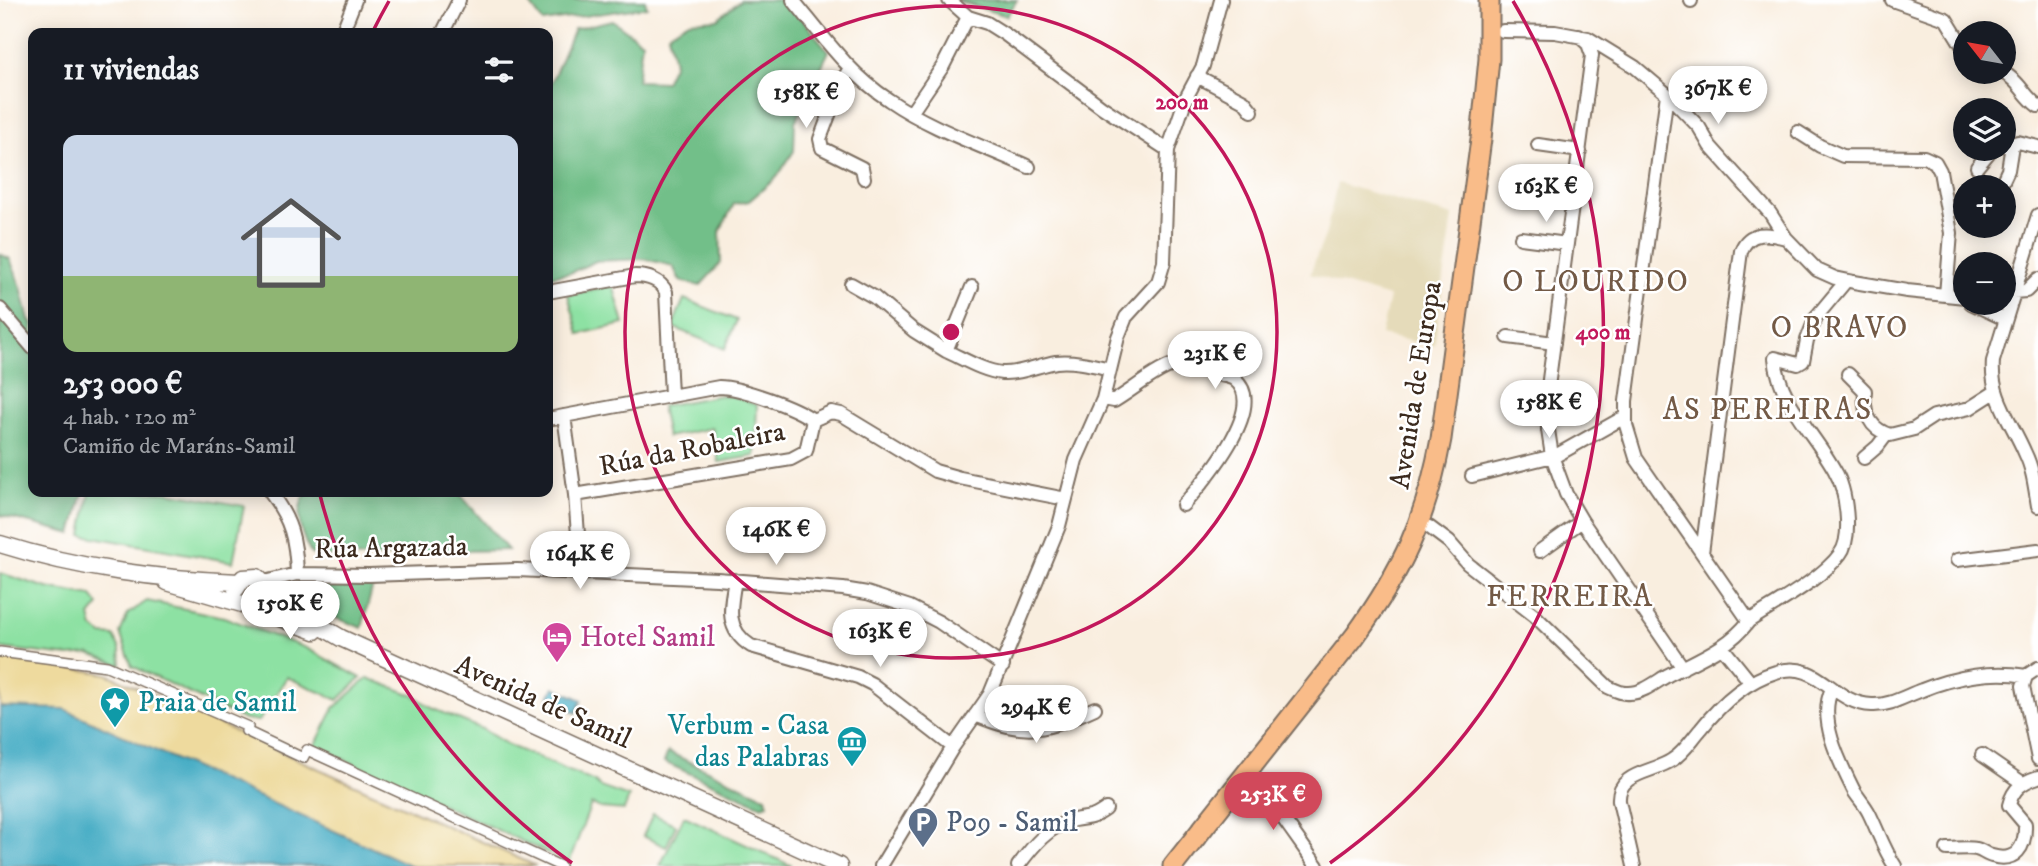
<!DOCTYPE html>
<html lang="es">
<head>
<meta charset="utf-8">
<style>
  :root { --surface:#171b24; --page:#242831; --text:#f1f3f6; --muted:#9ea1a6; --line:#363941; --accent:#d1495b }
  body { margin:0; font-family:"IM FELL DW Pica",serif; background:var(--page); color:var(--text); height:100vh; display:flex; flex-direction:column; font-size:26px; white-space:nowrap }
  * { box-sizing:border-box; margin:0 }
  p { font-size:23px; color:var(--muted) }
  .icon { flex:none; width:38px; height:38px; fill:none; stroke:currentColor; stroke-width:2; stroke-linecap:round; stroke-linejoin:round }
  .map { position:relative; flex:1; overflow:hidden }
  .side { position:absolute; left:28px; top:28px; width:525px; height:469px; display:flex; flex-direction:column; background:var(--surface); border-radius:14px; box-shadow:0 4px 18px #0003 }
  .side>* { flex:none }
  .needle { width:46px; rotate:301deg }
  .buttons { position:absolute; left:1953px; top:21px; display:grid; gap:14px }
  .buttons a { display:grid; place-items:center; width:63px; height:63px; border-radius:50%; background:var(--surface); box-shadow:0 4px 18px #0003; font-size:35px }
  .price { position:absolute; translate:-50% -60px; padding:0 16px; border-radius:24px; background:#fff; color:#222; font-size:23px; line-height:46px; filter:drop-shadow(0 2px 4px #0008) }
  .price::after { content:''; position:absolute; left:50%; top:42px; width:21px; height:16px; margin-left:-10px; background:inherit; clip-path:polygon(0 0,100% 0,50% 100%) }
  .price.on { background:var(--accent); color:#fff }
  ul { padding:0; list-style:none }
  li { display:grid; align-content:center; gap:14px; height:371px; padding:0 35px }
  li+li { border-top:2px solid var(--line) }
  li span { display:grid; place-items:center; height:217px; border-radius:14px; color:#555 }
  li>.icon { margin-inline-start:auto }
  span .icon { width:126px; height:126px; fill:#fffc; stroke-width:1 }
  li b { font-size:30px }
  h2 { display:flex; justify-content:space-between; align-items:center; height:84px; padding:0 35px; font-size:30px }
  .map>svg:first-child { display:block }
</style>
</head>
<body>
<div class="map">
<svg width="2038" height="866" viewBox="0 0 2038 866">
  <rect width="100%" height="100%" fill="#fff"/>
  <filter id="ink" filterUnits="userSpaceOnUse"><feTurbulence type="fractalNoise" baseFrequency=".0143" numOctaves="2"/><feDisplacementMap in="SourceGraphic" scale="14" xChannelSelector="R" yChannelSelector="G"/><feConvolveMatrix kernelMatrix="1 2 1 2 8 2 1 2 1" color-interpolation-filters="sRGB"/></filter>
  <filter id="wash" filterUnits="userSpaceOnUse"><feTurbulence type="fractalNoise" baseFrequency=".00686" numOctaves="4" result="noise"/><feDisplacementMap in="SourceGraphic" scale="28" xChannelSelector="R" yChannelSelector="G"/><feGaussianBlur stdDeviation="1.57" result="paint"/><feColorMatrix in="noise" values="0 0 0 0 0 0 0 0 0 0 0 0 0 0 0 0 0 1.4 0 .05"/><feComposite in="paint" operator="in"/></filter>
  <g filter="url(#wash)">
    <rect width="100%" height="100%" fill="#f9eedf"/>
    <path fill="#e5dbba" d="M 1337,183 L 1453,216 L 1434,346 L 1381,335 L 1389,297 L 1310,274 L 1326,233 Z"/>
    <path fill="#8de1a3" stroke="#648660" stroke-width="2" d="M 613,285 L 624,324 L 579,334 L 568,295 Z
      M 684,299 L 737,320 L 725,349 L 672,327 Z
      M 722,395 L 733,396 L 757,405 L 755,456 L 719,462 L 712,428 L 667,437 L 661,406 Z
      M 90,492 L 167,492 L 244,506 L 233,562 L 82,535 Z
      M 0,573 L 47,588 L 92,596 L 99,605 L 90,616 L 93,628 L 102,635 L 114,636 L 120,649 L 121,665 L 89,654 L 69,656 L 0,648 Z
      M 147,601 L 224,617 L 306,648 L 361,678 L 338,700 L 287,677 L 259,721 L 245,720 L 132,666 L 120,633 L 128,614 Z
      M 368,678 L 413,695 L 432,708 L 482,729 L 508,745 L 595,782 L 600,787 L 629,797 L 624,810 L 600,808 L 591,804 L 569,863 L 315,746 L 334,708 Z
      M 653,814 L 676,825 L 666,847 L 643,836 Z
      M 684,816 L 792,866 L 660,866 Z"/>
    <path fill="#72bf89" stroke="#567454" stroke-width="2" d="M 527,0 L 645,0 L 647,7 L 543,22 Z
      M 741,0 L 785,0 C 802,15 813,35 829,51 L 795,122 L 794,151 L 777,177 L 749,201 L 734,204 L 720,231 L 721,263 L 700,286 L 680,281 L 673,266 L 645,259 L 596,261 L 570,273 L 548,276 L 548,90 L 574,29 L 612,20 L 642,42 L 637,81 L 665,82 L 674,63 L 668,34 L 689,21 L 717,19 Z
      M 954,0 L 1017,0 L 1007,16 Z
      M 0,254 L 10,259 L 21,287 L 29,320 L 33,324 L 33,492 L 83,492 L 72,534 L 0,515 Z
      M 315,492 L 458,492 L 508,550 L 413,552 L 383,557 L 342,558 L 311,554 C 301,536 294,514 305,495 Z
      M 317,585 L 373,585 L 362,628 L 310,608 Z
      M 668,752 L 766,797 L 768,804 L 762,806 L 664,762 Z"/>
    <path fill="#eeda9e" stroke="#94825e" stroke-width="2" d="M 0,656 L 107,674 L 536,866 L 209,866 L 0,789 Z"/>
    <path fill="#44acc4" stroke="#406b71" stroke-width="2" d="M 554,687 L 582,700 L 576,713 L 548,699 Z
      M 0,707 L 64,709 L 412,866 L 0,866 Z"/>
  </g>
  <g filter="url(#ink)">
    <g fill="none" stroke-linecap="round" stroke-linejoin="round">
      <g stroke="#7e6f62" stroke-width="12">
        <path id="pedestrian" d="M 0,652 L 107,666 L 248,727 L 246,731 L 303,758 L 307,750 L 560,866"/>
      </g>
      <g stroke="#7e6f62" stroke-width="16">
        <path id="minor" d="M 793,0 C 822,35 850,75 889,100 C 931,129 983,146 1029,167
          M 949,0 L 968,17 L 987,23 L 1006,35 L 1102,107 L 1168,150
          M 1892,0 L 1946,19 L 1965,50
          M 1691,1 L 1691,0
          M 1503,31 L 1555,32 L 1588,38 L 1635,67 L 1667,94 L 1699,127 L 1710,146 L 1770,213 L 1786,238 L 1817,270 L 1835,278 L 1854,282 L 1907,291 L 1965,297
          M 443,32 L 459,0
          M 342,33 L 355,0
          M 1579,36 L 1588,44 L 1592,55 L 1548,387 L 1548,430 L 1552,456 L 1566,494 L 1582,521 L 1683,668
          M 850,68 L 841,83 L 820,139 L 822,148 L 862,168 L 864,178
          M 2002,72 C 2020,81 2023,95 2038,106
          M 1197,76 L 1244,101 L 1252,111
          M 1667,94 L 1626,401 L 1626,425 L 1636,458 L 1749,621
          M 911,113 L 943,66 L 968,17
          M 1798,132 L 1820,146 L 1843,156 L 1924,157 L 1935,162 L 1940,171 L 1951,233 L 1946,295
          M 1538,145 L 1580,151
          M 2005,146 L 2018,142 L 2038,147
          M 1977,167 L 1992,149
          M 2001,185 L 2008,170 L 2012,145
          M 2038,215 L 1993,361 C 1990,397 2012,422 2025,453 C 2033,469 2035,488 2038,506
          M 1521,238 L 1567,244
          M 851,284 L 874,297 L 914,331 L 946,351
          M 972,287 L 946,351 C 964,359 983,371 1002,373 C 1021,374 1038,365 1056,362 C 1074,360 1093,365 1110,369
          M 548,292 L 635,276 C 647,276 661,280 666,292 L 671,395
          M 2014,292 L 2026,291 L 2038,279
          M 1971,303 L 2005,319
          M 0,309 L 33,348
          M 1508,337 L 1554,343
          M 1848,374 L 1865,391 C 1863,411 1869,429 1890,435 L 1914,429 L 1934,416 L 1970,408 L 1995,392
          M 1103,399 L 1114,401 C 1133,390 1164,363 1185,362 C 1195,361 1205,370 1215,373 C 1221,376 1230,376 1235,380 C 1269,407 1202,484 1183,505
          M 564,416 L 575,495 L 581,574
          M 548,419 L 719,387 C 740,387 795,407 813,420
          M 813,420 L 831,412 L 841,414 L 935,471 L 960,478 L 1066,499
          M 1864,458 L 1878,446 L 1887,434
          M 1472,476 L 1557,455 L 1621,419 L 1626,419
          M 270,492 C 291,520 296,540 297,574
          M 575,495 L 791,459 L 806,451 L 813,420
          M 1429,527 L 1449,542 L 1468,564 L 1535,616 L 1608,687 C 1615,690 1621,694 1629,693 C 1643,693 1656,682 1668,675 C 1696,660 1729,648 1749,621 C 1775,604 1823,578 1840,554 C 1853,537 1846,489 1835,471 C 1815,434 1779,402 1775,358 L 1798,364 L 1803,361 L 1807,340 L 1816,317 L 1846,281
          M 1540,551 L 1582,521
          M 1702,553 L 1741,251 C 1749,230 1768,233 1786,238
          M 1957,560 L 2038,550
          M 735,580 C 730,607 725,630 751,646 L 858,677 L 872,684 L 953,747
          M 264,582 L 297,574 L 369,575 L 517,570 L 717,579 L 843,589 L 867,593 L 910,607 L 939,622 L 1003,666
          M 1722,647 L 1751,683
          M 2038,668 L 2026,676 L 2023,686 L 2038,759
          M 1832,689 C 1817,719 1840,763 1854,791 C 1859,799 1865,805 1869,813 C 1878,831 1884,850 1895,866
          M 975,715 C 1029,737 1044,731 1095,708
          M 1982,755 L 2021,782
          M 1255,779 L 1317,866
          M 1947,849 C 1956,849 1968,847 1976,849 C 1982,850 1986,855 1992,856 C 2016,863 2026,847 2025,824 L 2009,805 C 2013,788 2023,782 2038,777
          M 881,866 L 953,747 L 990,694 L 1059,526 L 1076,460 L 1103,399 L 1118,337 L 1126,317 L 1158,282 L 1164,262 L 1168,150 L 1186,98 L 1203,66 L 1221,0
          M 1018,866 C 1032,847 1049,825 1074,820 C 1089,817 1092,819 1106,809
          M 1634,866 L 1619,801 C 1617,772 1653,773 1672,760 C 1684,753 1692,739 1701,729 C 1720,705 1745,681 1776,672 C 1819,658 1832,704 1872,705 C 1890,706 1905,696 1922,690 C 1954,677 1992,670 2026,676"/>
      </g>
      <g stroke="#7e6f62" stroke-width="19">
        <path id="tertiary" d="M 0,544 C 80,569 156,579 239,582
          M 167,582 L 242,604 L 315,631
          M 236,589 L 243,578 L 257,577 L 266,586 L 265,599
          M 267,591 L 276,600 L 341,638 L 839,866"/>
      </g>
      <g stroke="#7e6f62" stroke-width="23">
        <path id="primary" d="M 1173,866 L 1355,636 C 1403,569 1426,520 1441,439 L 1481,139 L 1489,59 L 1489,0"/>
      </g>
      <use href="#pedestrian" stroke="#fff" stroke-width="9"/>
      <use href="#minor" stroke="#fff" stroke-width="12"/>
      <use href="#tertiary" stroke="#fff" stroke-width="16"/>
      <use href="#primary" stroke="#f9bc89" stroke-width="19"/>
    </g>
  </g>
  <g fill="none" stroke="#c2185b" stroke-width="3.5">
    <circle cx="951" cy="332" r="326"/>
    <path d="M572 863A652 652 0 0 1 320 495M373 31A652 652 0 0 1 389 1M1513 1A652 652 0 0 1 1330 863"/>
  </g>
  <defs>
    <g id="hotel-pin" transform="scale(1.575)"><path d="M0 17L-7.5 6A9.5 9.5 0 1 1 7.5 6Z" fill="#d1479c" stroke="#fff"/><path d="M-6-4.5h1.5V1H6V5H4.5V3h-9V5H-6ZM-4 0a1.8 1.8 0 1 1 3.6 0ZM.5 0V-2.5h3Q6-2.5 6 0Z" fill="#fff"/></g>
    <g id="sight-pin" transform="scale(1.575)"><path d="M0 17L-7.5 6A9.5 9.5 0 1 1 7.5 6Z" fill="#0f9aa8" stroke="#fff"/><path d="M0-6L1.8-2.2L6-1.7L2.9 1.2L3.7 5.4L0 3.3L-3.7 5.4L-2.9 1.2L-6-1.7L-1.8-2.2Z" fill="#fff"/></g>
    <g id="museum-pin" transform="scale(1.575)"><path d="M0 17L-7.5 6A9.5 9.5 0 1 1 7.5 6Z" fill="#0f9aa8" stroke="#fff"/><path d="M0-6L6-3V-2H-6V-3ZM-5-1h2V3h-2ZM-1-1h2V3h-2ZM3-1h2V3H3ZM-6 4H6V6H-6Z" fill="#fff"/></g>
    <g id="parking-pin" transform="scale(1.575)"><path d="M0 17L-7.5 6A9.5 9.5 0 1 1 7.5 6Z" fill="#5c6f8a" stroke="#fff"/><path d="M-3.5-5.5H1a3.5 3.5 0 0 1 0 7H-1V5.5H-3.5ZM-1-3.4V-.6H.8a1.4 1.4 0 0 0 0-2.8Z" fill="#fff"/></g>
  </defs>
  <g fill-rule="evenodd">
    <use href="#hotel-pin" x="557" y="637"/>
    <use href="#sight-pin" x="115" y="702"/>
    <use href="#museum-pin" x="852" y="741"/>
    <use href="#parking-pin" x="923" y="822"/>
  </g>
  <g text-anchor="middle" dominant-baseline="central" stroke-width="5" stroke-linejoin="round" paint-order="stroke">
    <g font-size="28" fill="#3b2a1e" stroke="#fff">
      <text transform="translate(1416 385) rotate(-81)">Avenida de Europa</text>
      <text transform="translate(692 449) rotate(-11)">Rúa da Robaleira</text>
      <text transform="translate(391 548) rotate(-1)">Rúa Argazada</text>
      <text transform="translate(543 702) rotate(24)">Avenida de Samil</text>
    </g>
    <g font-size="28" fill="#b23c85" stroke="#fff" text-anchor="start">
      <text x="580" y="637">Hotel Samil</text>
    </g>
    <g font-size="28" fill="#0d838f" stroke="#fff" text-anchor="start">
      <text x="138" y="702">Praia de Samil</text>
      <text x="829" y="725" text-anchor="end">Verbum - Casa<tspan x="829" dy="32">das Palabras</tspan></text>
    </g>
    <g font-size="28" fill="#4e5e75" stroke="#fff" text-anchor="start">
      <text x="946" y="822">P09 - Samil</text>
    </g>
    <g font-size="30" letter-spacing="2" fill="#735a46" stroke="#fff">
      <text x="1596" y="282">O LOURIDO</text>
      <text x="1840" y="328">O BRAVO</text>
      <text x="1768" y="410">AS PEREIRAS</text>
      <text x="1570" y="597">FERREIRA</text>
    </g>
  </g>
  <circle cx="951" cy="332" r="10" fill="#c2185b" stroke="#fff" stroke-width="3.5"/>
  <g font-size="21" text-anchor="middle" font-weight="bold" fill="#c2185b" stroke="#fff" stroke-width="5" stroke-linejoin="round" paint-order="stroke">
    <text x="1182" y="109">200 m</text>
    <text x="1603" y="339">400 m</text>
  </g>
</svg>
<div class="buttons">
<a><svg class="needle" viewBox="-14 -14 28 28"><path d="M0-13l5 13h-10z" fill="#e53935"/><path d="M0 13l5-13h-10z" fill="#9ea1a6"/></svg></a>
<a><svg class="icon" aria-label="layers" viewBox="0 0 24 24"><path d="M12 4l9 5-9 5-9-5zM3 14l9 5 9-5"/></svg></a>
<a>+</a>
<a>−</a>
</div>
<b class="price" style="left:1718px;top:126px">367K €</b>
<b class="price" style="left:806px;top:130px">158K €</b>
<b class="price" style="left:1546px;top:224px">163K €</b>
<b class="price" style="left:1215px;top:391px">231K €</b>
<b class="price" style="left:1549px;top:440px">158K €</b>
<b class="price" style="left:776px;top:567px">146K €</b>
<b class="price" style="left:580px;top:591px">164K €</b>
<b class="price" style="left:290px;top:641px">150K €</b>
<b class="price" style="left:880px;top:669px">163K €</b>
<b class="price" style="left:1036px;top:745px">294K €</b>
<b class="price on" style="left:1273px;top:832px">253K €</b>
<section class="side">
<h2>11 viviendas<svg class="icon" aria-label="filters" viewBox="0 0 24 24"><path d="M4 7h16M4 17h16"/><circle cx="9" cy="7" r="2"/><circle cx="15" cy="17" r="2"/></svg></h2>
<ul>
<li><span style="background:linear-gradient(#c9d6e8 65%,#8fb573 0)"><svg class="icon" aria-label="home" viewBox="0 0 24 24"><path d="M3 11l9-7 9 7M6 9v11h12V9"/></svg></span><div><b>253 000 €</b><p>4 hab. · 120 m²</p><p>Camiño de Maráns-Samil</p></div></li>
</ul>
</section>
</div>
</body>
</html>
